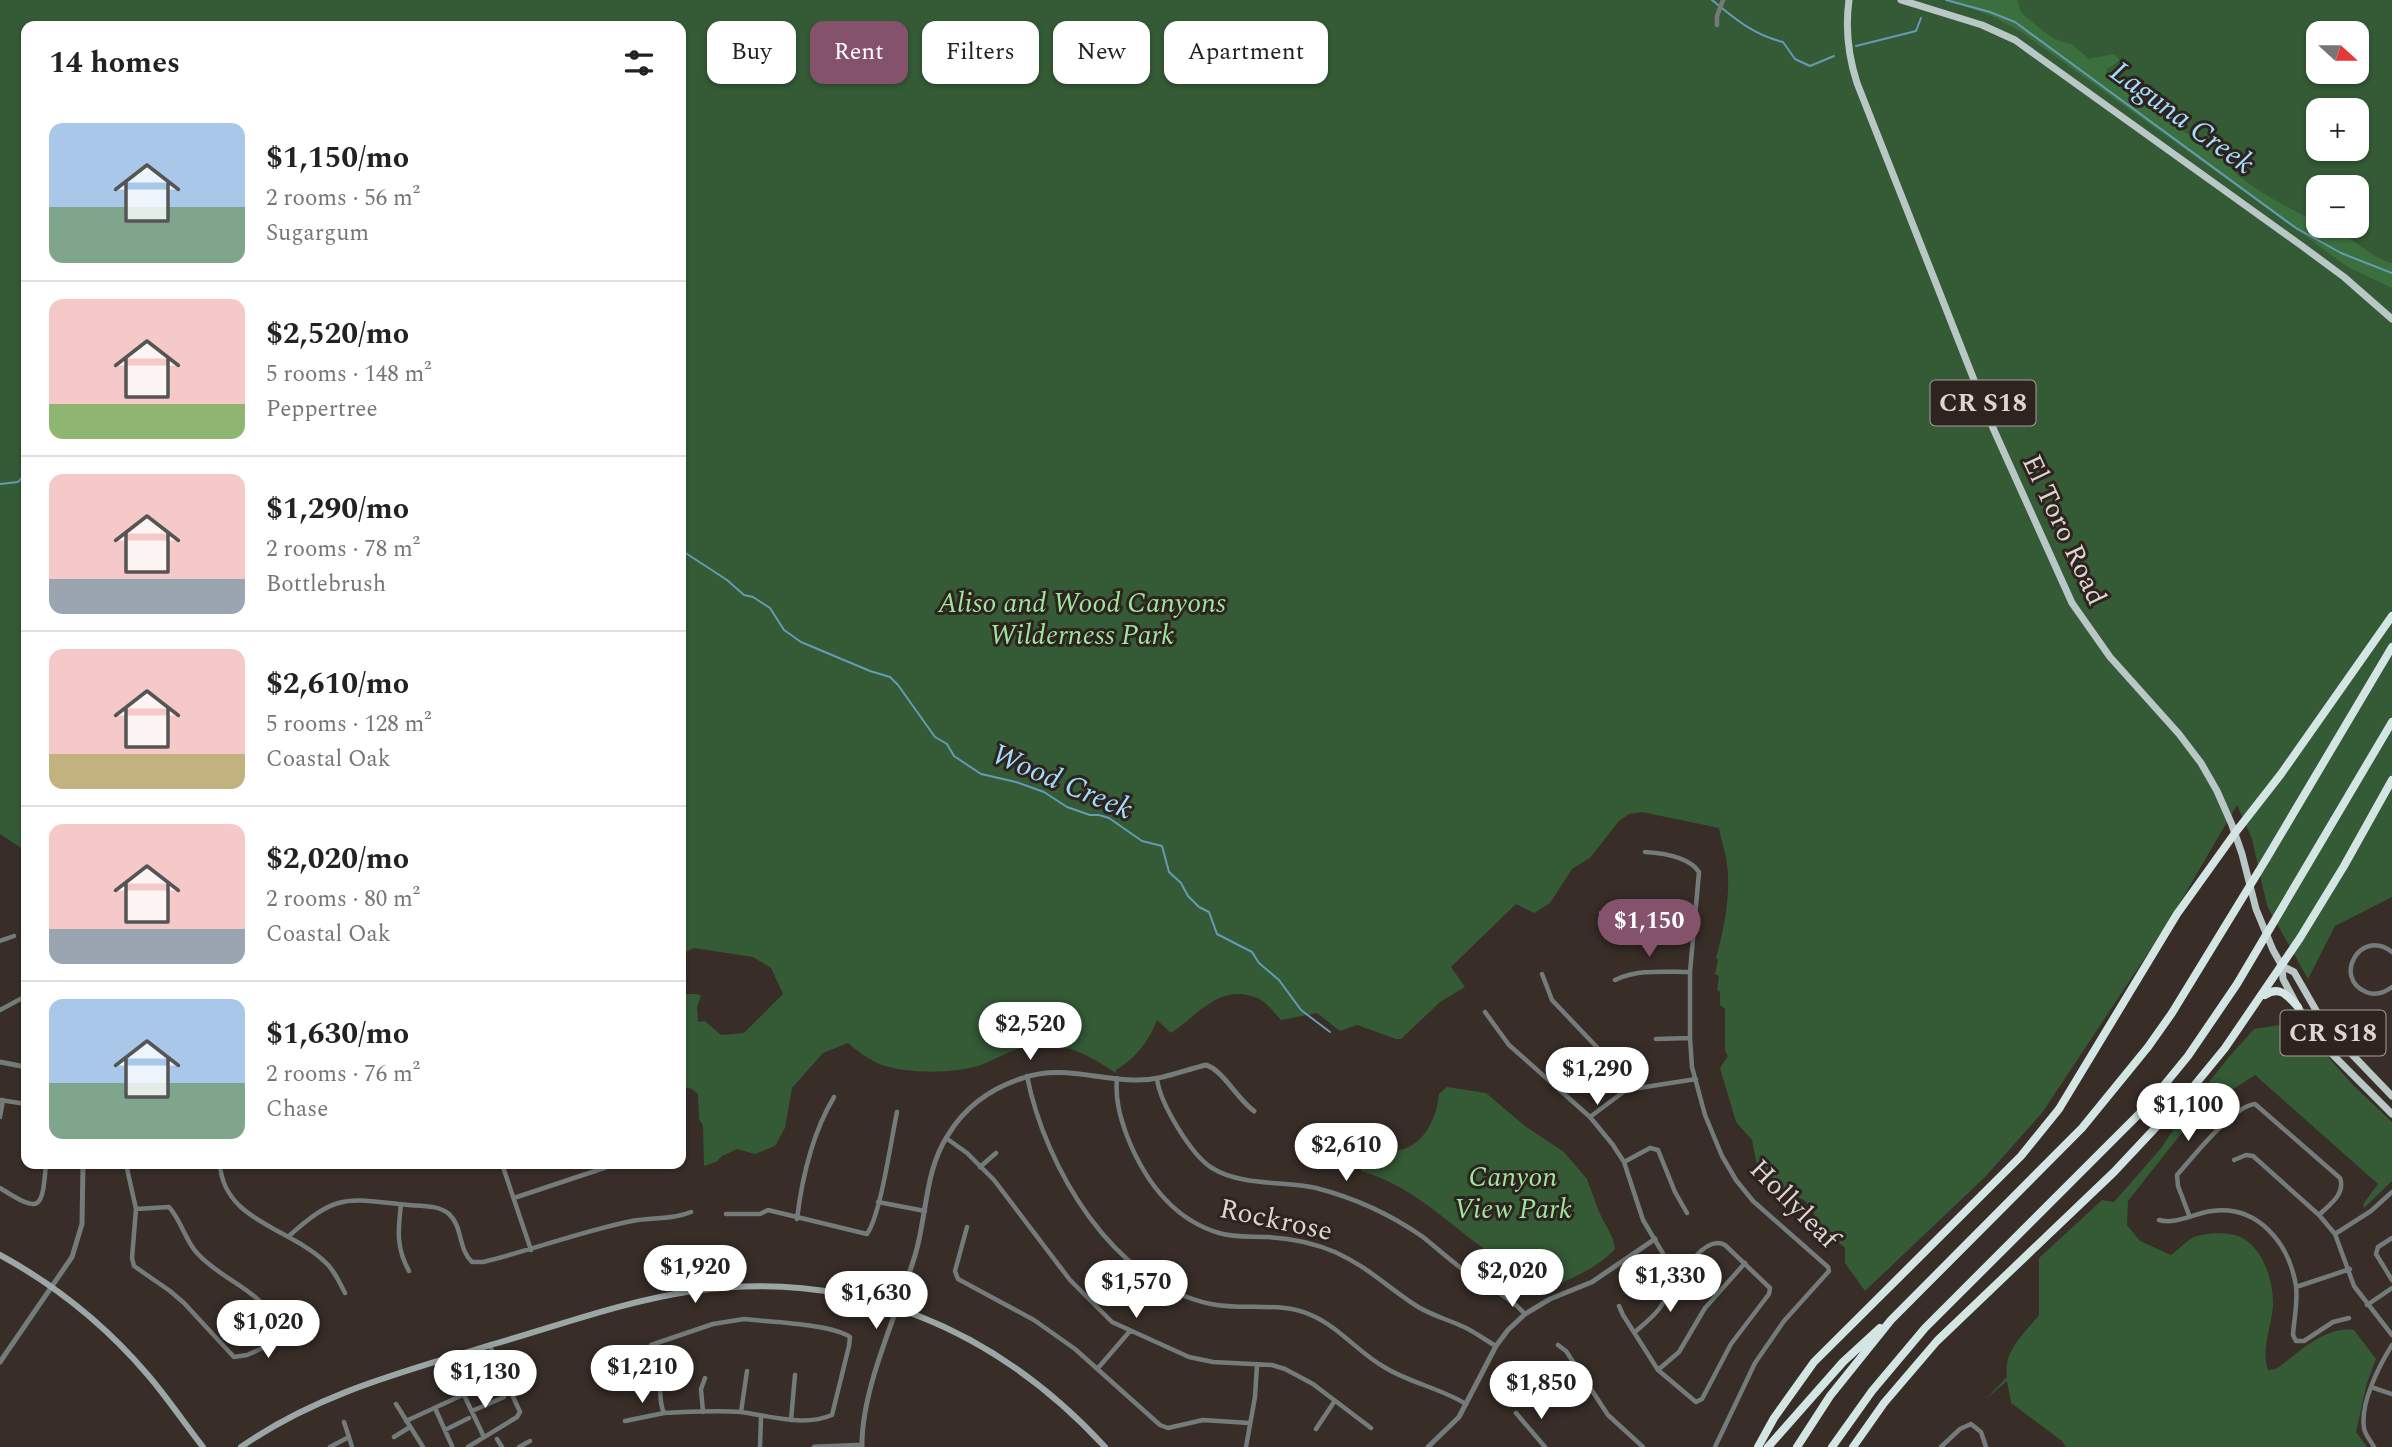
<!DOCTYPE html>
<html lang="en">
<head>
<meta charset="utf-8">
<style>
  :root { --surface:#fff; --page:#f6f6f6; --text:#222; --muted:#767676; --line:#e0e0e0; --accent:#84536b }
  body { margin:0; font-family:Spectral,serif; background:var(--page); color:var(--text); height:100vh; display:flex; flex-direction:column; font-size:26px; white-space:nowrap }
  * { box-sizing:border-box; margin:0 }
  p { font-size:23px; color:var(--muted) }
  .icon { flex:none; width:38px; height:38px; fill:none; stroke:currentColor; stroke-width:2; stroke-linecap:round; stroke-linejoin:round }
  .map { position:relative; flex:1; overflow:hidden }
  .details { position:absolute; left:21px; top:21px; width:665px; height:1148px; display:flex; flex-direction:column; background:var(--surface); border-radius:14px; box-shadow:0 2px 5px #0004 }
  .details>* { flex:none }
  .guide { position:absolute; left:707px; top:21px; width:665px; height:63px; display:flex; gap:14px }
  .needle { width:46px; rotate:111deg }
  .tools { position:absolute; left:2306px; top:21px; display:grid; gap:14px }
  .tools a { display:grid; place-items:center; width:63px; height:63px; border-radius:14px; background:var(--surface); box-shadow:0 2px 5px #0004; font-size:35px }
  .price { position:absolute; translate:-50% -60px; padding:0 16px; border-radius:24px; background:#fff; color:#222; font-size:23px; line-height:46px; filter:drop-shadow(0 2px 4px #0008) }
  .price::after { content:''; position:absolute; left:50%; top:42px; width:21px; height:16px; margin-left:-10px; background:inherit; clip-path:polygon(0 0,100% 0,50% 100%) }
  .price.active { background:var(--accent); color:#fff }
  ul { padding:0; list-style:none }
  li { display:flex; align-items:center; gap:21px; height:175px; padding:0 28px }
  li+li { border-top:2px solid var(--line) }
  li span { display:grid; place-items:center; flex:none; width:196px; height:140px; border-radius:14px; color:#555 }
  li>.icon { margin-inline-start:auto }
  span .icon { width:84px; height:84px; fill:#fffc; stroke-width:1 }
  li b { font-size:30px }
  h2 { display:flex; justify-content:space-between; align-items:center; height:84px; padding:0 28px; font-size:30px }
  .chip { padding:0 24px; border-radius:14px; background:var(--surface); box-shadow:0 2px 5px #0004; font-size:24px; line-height:63px }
  .chip.active { background:var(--accent); color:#fff }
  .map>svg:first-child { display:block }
</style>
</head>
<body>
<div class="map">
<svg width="2392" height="1447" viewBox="0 0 2392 1447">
  <rect width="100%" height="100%" fill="#382d27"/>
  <path fill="#345a36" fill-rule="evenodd" d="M 0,0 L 2392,0 L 2392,897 L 2335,926 L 2308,979 L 2267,906 L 2252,839 L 2237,805 L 2168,923 L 2042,1113 L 1985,1177 L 1865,1291 L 1845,1263 L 1845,1248 L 1816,1224 L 1813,1210 L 1804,1200 L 1781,1190 L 1768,1180 L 1757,1166 L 1752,1140 L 1736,1122 L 1720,1068 L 1728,1056 L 1725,1051 L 1725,1009 L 1720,1005 L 1720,992 L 1717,990 L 1719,976 L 1715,974 L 1718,960 L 1716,958 C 1724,930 1731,894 1727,865 C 1726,853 1721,840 1719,828 L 1642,812 L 1629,814 L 1619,821 L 1590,858 L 1572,869 L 1550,903 L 1534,913 L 1516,904 L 1451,967 L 1465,987 L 1440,1002 L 1401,1039 L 1396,1039 L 1357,1025 L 1340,1031 L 1317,1013 L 1281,1020 C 1274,1013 1266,1001 1257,998 C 1220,983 1198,1015 1171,1033 L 1157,1020 C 1149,1041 1135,1059 1116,1070 L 1116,1073 C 1094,1059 1074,1046 1047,1045 C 1022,1043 1004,1056 981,1065 C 955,1074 905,1074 879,1064 C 869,1059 857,1051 848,1043 L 823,1053 L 792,1088 L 785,1128 L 775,1146 L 755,1154 L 737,1149 L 722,1156 L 716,1162 L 704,1166 L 703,1125 L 699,1119 L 698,1094 L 692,1089 L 681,1086 L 681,994 L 697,994 L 701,996 L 697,1007 L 698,1022 L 705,1021 L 721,1035 L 744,1033 L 783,994 L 771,968 L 753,957 L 694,948 L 681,954 L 681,26 L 26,26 L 26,851 L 0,834 ZM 2319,33 L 2357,33 L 2357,72 L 2319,72 ZM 2319,110 L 2357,110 L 2357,149 L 2319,149 ZM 2319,187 L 2357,187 L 2357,226 L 2319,226 Z
    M 2286,1024 L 2299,1024 L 2353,1085 L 2392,1122 L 2392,1181 L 2364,1208 L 2363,1204 L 2378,1184 L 2255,1075 L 2215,1101 L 2184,1130 L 2128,1201 L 2127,1225 L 2140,1241 L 2171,1255 C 2178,1250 2185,1242 2192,1238 C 2202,1233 2224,1232 2235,1235 C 2262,1243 2274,1280 2273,1306 C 2271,1329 2261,1348 2268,1370 L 2276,1369 C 2299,1353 2324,1326 2354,1330 L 2376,1359 L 2367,1383 L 2356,1432 L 2367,1447 L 2066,1447 L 2062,1441 L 2011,1403 L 2007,1381 L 1986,1399 L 2007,1377 C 2003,1351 2023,1335 2039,1315 L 2039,1258 L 2102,1200 L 2114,1202 L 2162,1147 L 2181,1118 L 2228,1058 L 2254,1029 Z
    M 1447,1087 L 1486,1093 L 1525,1126 L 1564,1152 L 1587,1179 L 1599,1212 L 1613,1239 L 1615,1249 C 1593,1273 1559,1282 1532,1297 L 1537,1286 C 1515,1267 1489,1254 1467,1236 C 1433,1209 1403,1183 1361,1171 L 1366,1151 C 1377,1151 1390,1153 1400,1150 C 1425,1145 1437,1116 1439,1094 Z"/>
  <path fill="#3b703e" d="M 1947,0 L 2017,0 L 2021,12 L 2037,26 L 2054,39 L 2073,45 L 2089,59 L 2114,54 L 2120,60 L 2106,70 L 2116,78 L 2118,84 L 2132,85 L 2138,98 L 2156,106 L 2172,124 L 2193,137 L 2209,139 C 2218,151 2228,167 2239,176 C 2271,202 2311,218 2346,237 C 2362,245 2374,259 2392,263 L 2392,288 L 2348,267 L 2023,33 L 1992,16 Z"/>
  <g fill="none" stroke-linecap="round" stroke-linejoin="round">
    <path stroke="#649cb5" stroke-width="2" d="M 1712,0 C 1735,19 1754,35 1783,42 L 1795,59 L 1810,66 L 1834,56
      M 1946,0 L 1990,12 L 2015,22 L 2296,228 L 2341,253 L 2392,273
      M 1856,46 L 1916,31 L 1921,18
      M 0,484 L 18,482 L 26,474
      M 681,550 L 727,580 L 744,595 L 753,597 L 770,608 L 784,630 L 801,642 L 870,671 L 890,677 L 898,685 L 935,737 L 947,744 L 954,756 L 981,774 L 1016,782 L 1044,792 L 1067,807 L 1090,815 L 1099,815 L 1109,818 L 1142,841 L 1162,846 L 1169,872 L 1181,883 L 1188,896 L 1199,907 L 1209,912 L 1217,934 L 1252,952 L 1259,963 L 1279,980 L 1301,1010 L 1330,1032"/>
    <path stroke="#747c7b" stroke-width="4.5" d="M 1717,25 L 1717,16 L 1723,0
      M 1645,852 C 1662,853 1689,857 1699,872 L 1690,972 L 1690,1038 L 1692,1067 L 1705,1115 L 1722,1156 L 1736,1180 L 1753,1201 L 1828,1267 L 1829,1271 L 1784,1321 L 1755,1363 L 1715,1447
      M 1601,913 L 1685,907 L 1695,908
      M 0,941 L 14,936
      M 2392,952 C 2361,927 2332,978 2366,992 C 2376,996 2384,993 2392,987
      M 1542,974 L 1552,1000 L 1611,1062 L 1626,1090
      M 1615,980 C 1638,969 1664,972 1690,972
      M 0,1010 L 26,996
      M 1485,1012 L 1509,1045 L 1590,1117 L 1613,1145 L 1624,1162 L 1643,1220 L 1668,1262 L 1681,1275
      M 1656,1039 L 1690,1038
      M 1027,1076 C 1045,1167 1113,1284 1211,1304 C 1244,1311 1280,1301 1311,1315 C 1339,1327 1358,1352 1384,1367 C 1410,1383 1440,1388 1466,1404
      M 1117,1078 C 1115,1099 1120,1117 1127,1136 C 1144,1179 1172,1219 1219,1233 C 1235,1238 1251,1236 1267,1237 C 1289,1238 1314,1243 1335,1252 C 1368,1267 1386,1286 1415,1305 C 1430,1315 1447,1319 1464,1327 C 1475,1332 1485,1340 1496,1346
      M 1157,1079 C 1160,1103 1191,1155 1212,1168 C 1241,1186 1283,1181 1316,1188 C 1355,1198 1390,1214 1423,1237 C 1438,1249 1453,1263 1469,1274 C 1488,1288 1509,1296 1525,1314
      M 0,1100 L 26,1104
      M 0,1117 L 3,1100
      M 1590,1117 L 1626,1090 L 1696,1079
      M 946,1138 L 967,1153 L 994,1180 L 1070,1280 L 1112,1322 L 1189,1357 L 1213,1362 L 1272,1365 L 1285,1369 L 1313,1384 L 1371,1428
      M 2234,1160 L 2246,1155 L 2253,1156 L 2319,1215 L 2335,1234 L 2354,1286 L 2392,1335
      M 1624,1162 L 1650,1148 L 1658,1150 L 1675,1192 L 1687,1213
      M 126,1164 L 136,1209 L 132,1258 L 134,1266 L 170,1291 L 184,1303 L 234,1357 L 247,1355 L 276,1342 L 279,1332 C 265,1289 225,1284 197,1253 C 185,1240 181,1220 169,1207 L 136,1209
      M 220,1164 C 223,1220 289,1228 324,1261 C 334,1269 339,1282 345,1293
      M 502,1164 L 531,1250
      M 127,1167 L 138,1164
      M 980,1167 L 996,1153
      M 0,1188 C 41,1214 42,1210 46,1164
      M 514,1198 L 616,1164
      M 878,1202 L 925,1211
      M 401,1204 C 398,1230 396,1248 409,1271
      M 726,1214 L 760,1214 L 768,1210 L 867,1234 C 881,1214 891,1140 897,1112
      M 2189,1215 L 2178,1186 L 2177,1175 C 2193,1157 2233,1106 2255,1104 L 2340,1178 C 2346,1194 2329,1205 2319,1215
      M 797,1219 C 802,1178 813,1132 834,1097
      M 2159,1220 C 2175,1225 2195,1213 2212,1211 C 2258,1205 2289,1243 2296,1286 C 2298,1303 2294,1319 2293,1335 L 2296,1341 L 2304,1341 L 2333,1322 L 2349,1318
      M 967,1227 L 955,1271 L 958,1279 L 1034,1320 L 1075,1349 L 1160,1425 L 1168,1428 L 1203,1420 L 1249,1423
      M 2335,1234 L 2371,1211 L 2392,1192
      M 289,1236 C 338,1192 346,1199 408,1205 C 421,1206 439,1205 449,1214 C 463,1227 458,1249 472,1262 L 483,1262 C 533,1250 582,1231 632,1221 C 652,1217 672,1220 691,1212
      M 2392,1238 L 2378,1247 L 2376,1254 L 2392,1280
      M 2296,1287 L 2350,1269
      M 2367,1305 L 2392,1288
      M 1619,1306 L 1623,1315 L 1658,1370 L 1696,1402 L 1702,1399 L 1731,1344 L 1769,1294 L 1770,1288 L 1725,1245 C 1701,1231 1671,1293 1659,1309 C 1652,1318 1643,1325 1635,1332
      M 744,1319 C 768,1322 833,1324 850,1337 L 849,1346 L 832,1415 C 804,1427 770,1416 741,1412 C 716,1410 689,1412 664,1413 C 658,1401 662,1386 658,1373 C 656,1363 650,1356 651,1345 L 713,1324 Z
      M 1558,1345 L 1566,1351 L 1608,1415 L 1643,1447
      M 1098,1368 L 1130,1331
      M 1658,1370 L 1679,1352 L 1705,1308 L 1745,1263
      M 2371,1387 L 2392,1394
      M 478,1388 L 485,1405
      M 464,1395 L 484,1437
      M 396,1404 L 423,1447
      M 435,1408 L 452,1446
      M 472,1411 L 504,1397
      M 703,1412 L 701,1389 L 705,1378
      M 741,1412 L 747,1371
      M 1516,1413 L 1545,1447
      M 791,1420 L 795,1375
      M 406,1421 L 478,1388 L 470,1371
      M 625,1421 L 664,1413
      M 344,1422 L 349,1437
      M 1316,1429 L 1334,1402
      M 445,1430 L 469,1418
      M 394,1437 L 410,1427
      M 497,1439 L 502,1447
      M 330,1447 L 349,1437 L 352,1447
      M 468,1447 L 517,1417 L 520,1412 L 490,1346
      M 519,1447 L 530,1441
      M 760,1447 L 761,1416
      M 1246,1447 L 1255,1397 L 1257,1365
      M 1941,1447 L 1960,1429 L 1971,1424 L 1981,1432 L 1986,1447
      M 2374,1447 C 2371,1441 2365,1435 2364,1428 C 2360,1403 2379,1366 2392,1345"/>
    <path stroke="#747c7b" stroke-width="5" d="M 0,1062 L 26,1067
      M 0,1362 L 72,1257 L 82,1224 L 83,1164
      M 814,1447 L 862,1445
      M 862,1447 C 861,1387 899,1311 916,1252 C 927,1213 925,1170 948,1135 C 965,1107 992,1088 1023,1078 C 1060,1065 1095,1079 1134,1080 C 1160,1081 1181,1071 1206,1065 C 1223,1070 1237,1099 1254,1111
      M 1428,1447 L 1459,1417 L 1496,1346 L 1508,1330 L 1525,1314 L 1550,1299 L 1592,1282 L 1655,1239"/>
    <path stroke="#9ba7a6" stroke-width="6" d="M 0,1255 C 55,1285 106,1326 147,1374 C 167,1397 184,1423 203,1447
      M 241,1447 C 318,1393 406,1371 494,1344 C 560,1325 625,1301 693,1291 C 855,1268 996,1329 1105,1447"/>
    <path stroke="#b9c8c7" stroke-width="7" d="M 1849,0 C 1845,29 1848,55 1857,83 L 1993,428 L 2072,603 L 2110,657 L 2179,734 L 2201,763 L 2217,791 L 2232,825 L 2242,854 L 2256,909 L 2273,950 L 2282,966 L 2283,979 L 2298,1007 L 2325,1047 L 2392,1114
      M 1901,0 L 1982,25 L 2015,40 L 2302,246 L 2344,277 L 2392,319
      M 2282,966 L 2294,972 L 2317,1012 L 2343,1045 L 2392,1096"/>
    <path stroke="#d3e6e4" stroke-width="8" d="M 2265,995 C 2280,985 2288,996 2298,1007
      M 1758,1447 L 1774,1418 L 1814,1362 L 2021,1156 L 2059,1109 L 2177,914 L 2235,833 L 2281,774 L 2392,616
      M 1768,1447 L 1843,1362 L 1880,1328
      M 1797,1447 L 1830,1396 L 1891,1320 L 2082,1128 L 2148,1047 L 2172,1013 L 2265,861 L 2392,647
      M 1832,1447 L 1872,1391 L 1925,1328 L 2147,1106 L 2188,1056 L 2237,984 L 2392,722
      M 1853,1447 L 1884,1403 L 1937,1341 L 2114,1172 L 2189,1092 L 2225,1048 L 2300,938 L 2344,866 L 2392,780"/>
  </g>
  <g text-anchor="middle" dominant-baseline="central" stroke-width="6" stroke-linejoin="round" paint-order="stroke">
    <g fill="#2e231e" stroke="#a8a09b" stroke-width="2">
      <rect x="1930.5" y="380.5" width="105" height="45" rx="5"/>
      <rect x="2280.5" y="1010.5" width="105" height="45" rx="5"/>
    </g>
    <g font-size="26" font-weight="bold" fill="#dcd5d1">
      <text x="1983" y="403">CR S18</text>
      <text x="2333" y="1033">CR S18</text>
    </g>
    <g font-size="28" fill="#dcd5d1" stroke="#2e231e">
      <text transform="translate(2064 530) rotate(65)">El Toro Road</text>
      <text transform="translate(1794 1204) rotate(45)">Hollyleaf</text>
      <text transform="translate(1276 1220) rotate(12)">Rockrose</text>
    </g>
    <g font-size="28" font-style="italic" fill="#9ae79d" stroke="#2e231e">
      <text x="1082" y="603">Aliso and Wood Canyons<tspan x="1082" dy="32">Wilderness Park</tspan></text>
      <text x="1513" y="1177">Canyon<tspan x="1513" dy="32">View Park</tspan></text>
    </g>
    <g font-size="30" font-style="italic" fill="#a1defe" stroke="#2e231e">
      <text transform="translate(2182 118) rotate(36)">Laguna Creek</text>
      <text transform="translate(1062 782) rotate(23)">Wood Creek</text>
    </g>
  </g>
</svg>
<div class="tools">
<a><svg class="needle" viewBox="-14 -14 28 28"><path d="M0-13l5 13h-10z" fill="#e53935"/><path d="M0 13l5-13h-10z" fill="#767676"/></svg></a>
<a>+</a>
<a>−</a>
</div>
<b class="price active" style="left:1649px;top:959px">$1,150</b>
<b class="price" style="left:1030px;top:1062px">$2,520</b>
<b class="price" style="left:1597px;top:1107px">$1,290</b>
<b class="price" style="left:2188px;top:1143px">$1,100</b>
<b class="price" style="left:1346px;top:1183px">$2,610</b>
<b class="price" style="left:695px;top:1305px">$1,920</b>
<b class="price" style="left:1512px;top:1309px">$2,020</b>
<b class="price" style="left:1670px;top:1314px">$1,330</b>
<b class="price" style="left:1136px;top:1320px">$1,570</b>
<b class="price" style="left:876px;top:1331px">$1,630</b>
<b class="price" style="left:268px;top:1360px">$1,020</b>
<b class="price" style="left:642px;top:1405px">$1,210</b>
<b class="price" style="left:485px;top:1410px">$1,130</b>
<b class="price" style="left:1541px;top:1421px">$1,850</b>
<div class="guide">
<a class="chip">Buy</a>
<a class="chip active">Rent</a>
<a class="chip">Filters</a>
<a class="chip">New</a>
<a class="chip">Apartment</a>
</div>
<section class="details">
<h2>14 homes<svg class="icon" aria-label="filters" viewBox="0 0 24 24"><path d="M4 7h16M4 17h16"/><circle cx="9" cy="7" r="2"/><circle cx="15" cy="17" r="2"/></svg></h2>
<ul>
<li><span style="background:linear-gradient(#a9c7e8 60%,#7fa58c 0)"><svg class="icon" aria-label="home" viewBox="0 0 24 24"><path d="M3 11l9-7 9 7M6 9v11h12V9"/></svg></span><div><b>$1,150/mo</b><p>2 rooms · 56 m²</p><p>Sugargum</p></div></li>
<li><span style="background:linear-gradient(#f6c9c9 75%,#8fb573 0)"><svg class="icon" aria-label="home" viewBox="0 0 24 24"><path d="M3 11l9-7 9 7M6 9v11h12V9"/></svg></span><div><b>$2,520/mo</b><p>5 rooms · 148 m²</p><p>Peppertree</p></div></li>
<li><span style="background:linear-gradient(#f6c9c9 75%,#9aa5b1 0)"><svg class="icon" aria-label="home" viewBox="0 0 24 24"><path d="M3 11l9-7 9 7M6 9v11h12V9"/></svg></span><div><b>$1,290/mo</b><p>2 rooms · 78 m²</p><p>Bottlebrush</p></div></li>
<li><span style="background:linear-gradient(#f6c9c9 75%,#c2b280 0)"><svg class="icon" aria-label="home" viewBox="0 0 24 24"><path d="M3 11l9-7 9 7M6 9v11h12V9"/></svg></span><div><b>$2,610/mo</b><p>5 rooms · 128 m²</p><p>Coastal Oak</p></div></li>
<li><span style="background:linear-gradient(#f6c9c9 75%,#9aa5b1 0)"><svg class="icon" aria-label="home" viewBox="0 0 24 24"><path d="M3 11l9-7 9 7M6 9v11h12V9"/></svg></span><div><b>$2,020/mo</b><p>2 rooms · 80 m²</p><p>Coastal Oak</p></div></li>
<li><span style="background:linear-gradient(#a9c7e8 60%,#7fa58c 0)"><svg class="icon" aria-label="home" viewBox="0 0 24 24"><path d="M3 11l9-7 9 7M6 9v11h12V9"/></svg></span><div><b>$1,630/mo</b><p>2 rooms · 76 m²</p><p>Chase</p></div></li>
</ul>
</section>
</div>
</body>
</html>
